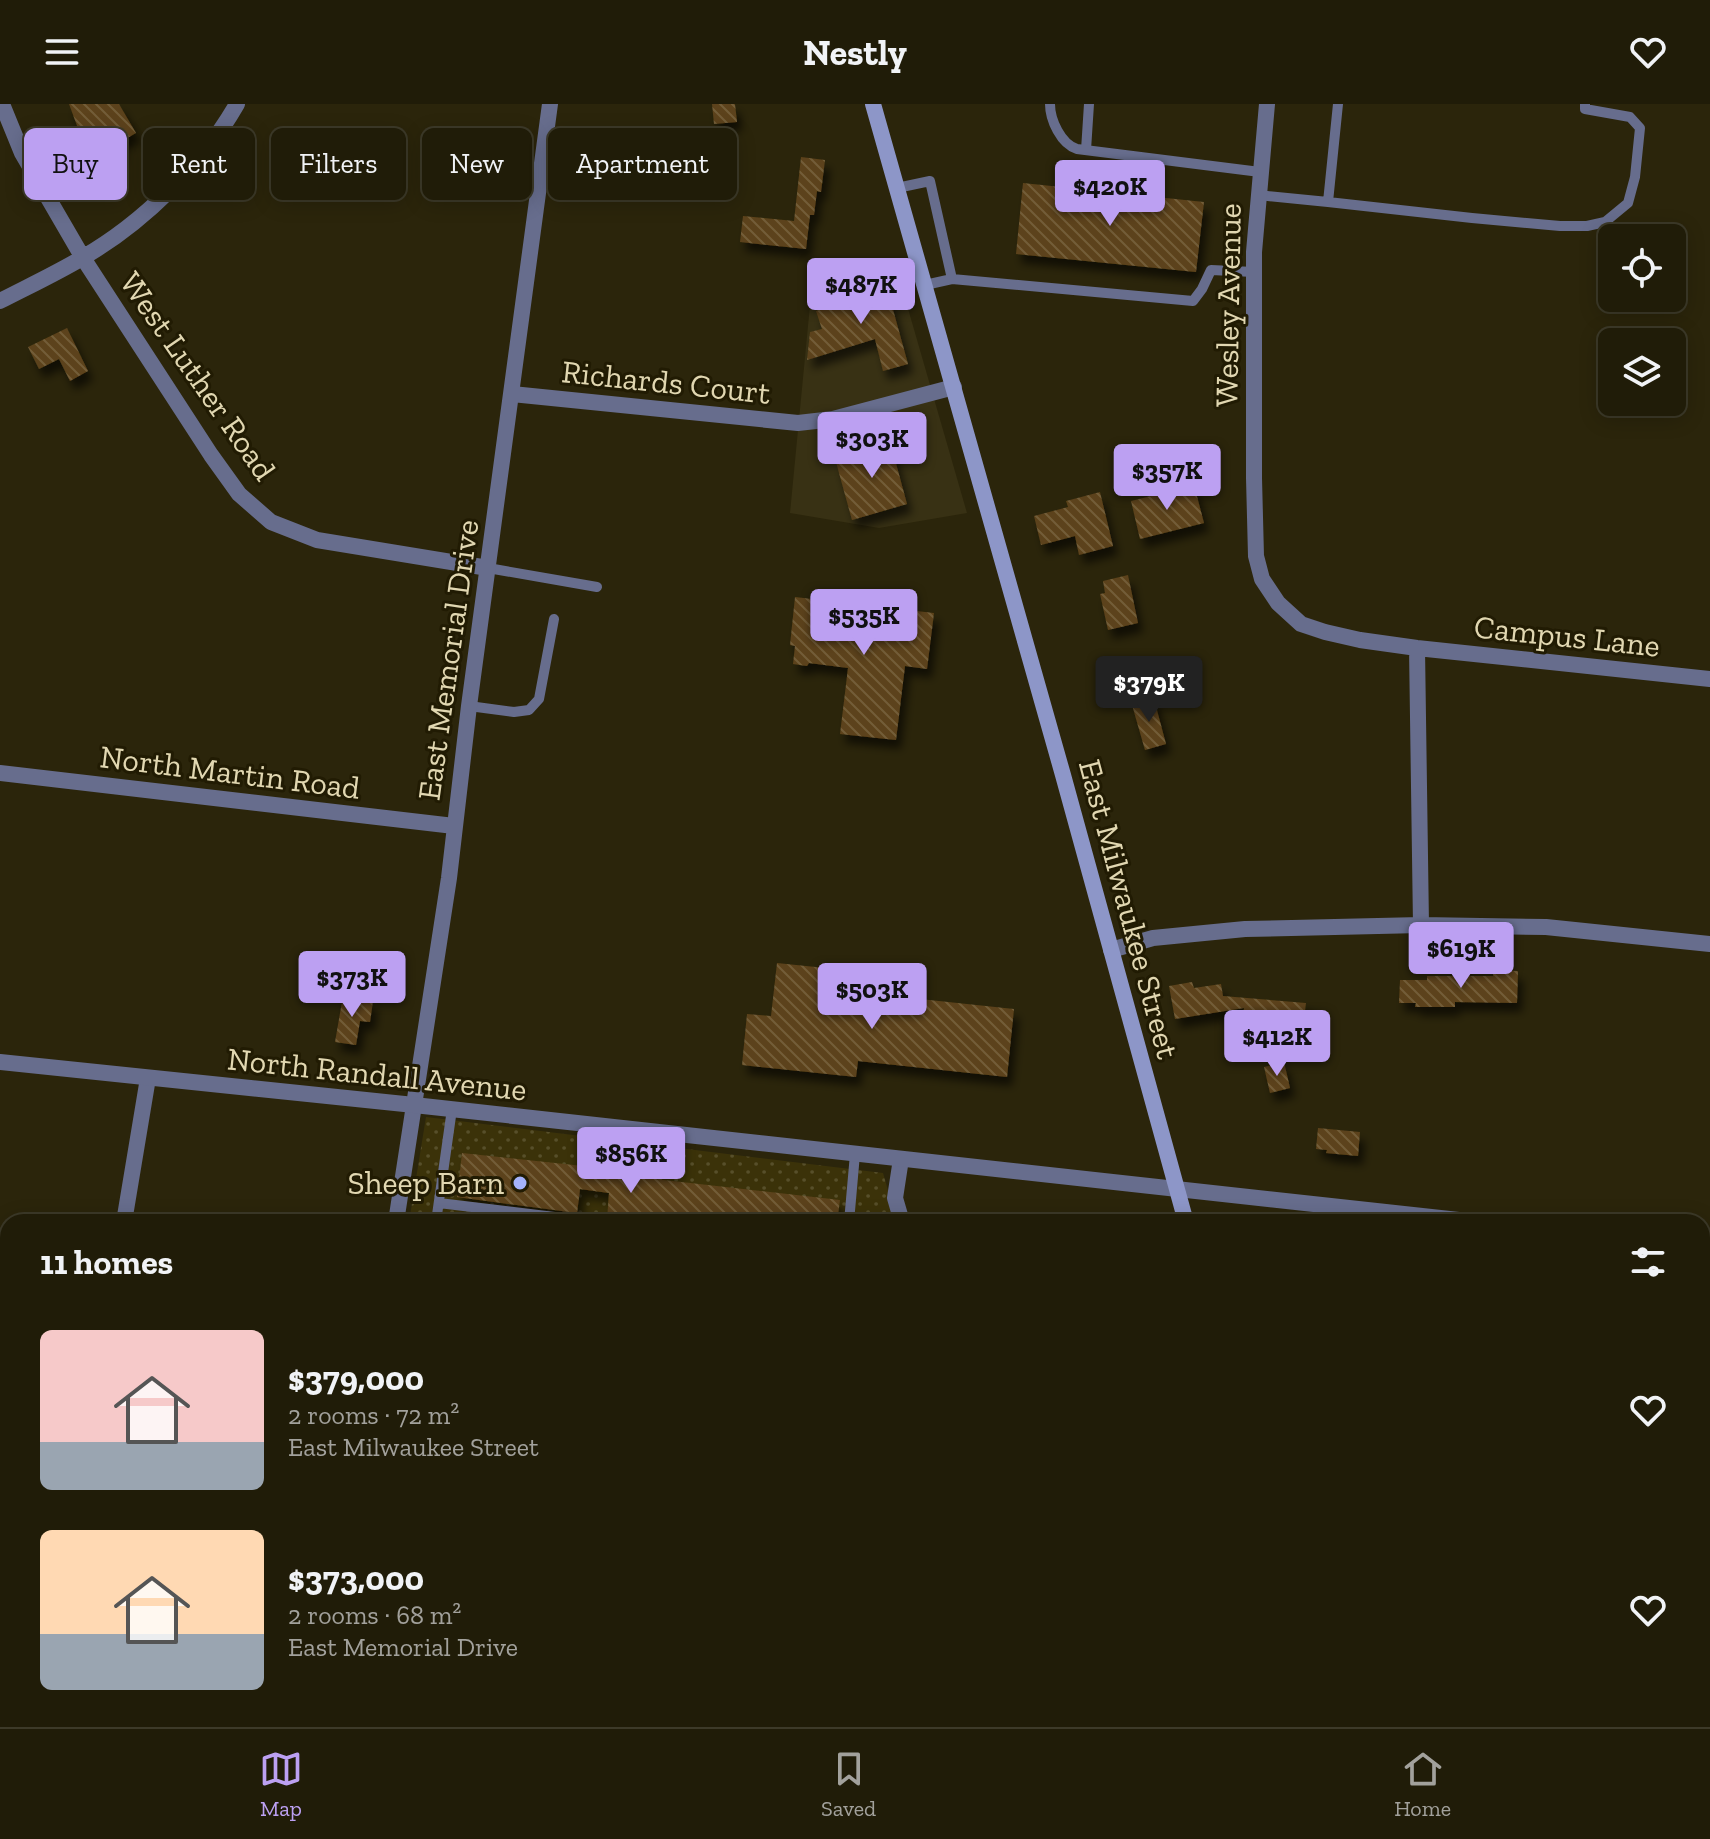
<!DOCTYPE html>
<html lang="en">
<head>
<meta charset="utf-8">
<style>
  :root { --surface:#201c08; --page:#2d2916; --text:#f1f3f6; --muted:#a2a19c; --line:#3d3a29; --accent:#bca0f2 }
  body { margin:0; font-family:"Zilla Slab",serif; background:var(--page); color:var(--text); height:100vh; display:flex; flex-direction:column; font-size:30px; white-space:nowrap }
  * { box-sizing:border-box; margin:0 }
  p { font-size:26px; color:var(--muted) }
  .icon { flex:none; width:44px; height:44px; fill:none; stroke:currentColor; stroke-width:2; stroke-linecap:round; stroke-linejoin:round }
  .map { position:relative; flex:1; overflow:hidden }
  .details { position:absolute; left:0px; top:1110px; width:1710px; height:514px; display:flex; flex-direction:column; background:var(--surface); border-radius:24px 24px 0 0; box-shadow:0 4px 20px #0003,0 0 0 2px var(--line) }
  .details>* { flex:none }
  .guide { position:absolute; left:24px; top:24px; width:800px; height:72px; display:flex; gap:16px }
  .controls { position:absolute; left:1598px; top:120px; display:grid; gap:16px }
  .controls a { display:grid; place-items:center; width:88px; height:88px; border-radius:12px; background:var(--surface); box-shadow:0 4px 20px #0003,0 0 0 2px var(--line); font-size:40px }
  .price { position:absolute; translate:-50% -68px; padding:0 18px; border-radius:8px; background:var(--accent); color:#111; font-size:26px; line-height:52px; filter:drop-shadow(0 2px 4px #0008) }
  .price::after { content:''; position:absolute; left:50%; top:48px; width:24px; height:18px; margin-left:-12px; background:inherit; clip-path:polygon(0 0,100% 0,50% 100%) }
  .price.current { background:#222; color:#fff }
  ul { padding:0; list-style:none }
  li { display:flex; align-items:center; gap:24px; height:200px; padding:0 40px }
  li span { display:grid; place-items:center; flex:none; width:224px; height:160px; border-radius:12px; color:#555 }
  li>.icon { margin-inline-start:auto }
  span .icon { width:96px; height:96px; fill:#fffc; stroke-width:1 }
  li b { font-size:34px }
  h2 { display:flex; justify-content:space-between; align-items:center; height:96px; padding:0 40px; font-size:34px }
  .chip { padding:0 28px; border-radius:12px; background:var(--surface); box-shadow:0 4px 20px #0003,0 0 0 2px var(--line); font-size:28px; line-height:72px }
  .chip.current { background:var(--accent); color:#111 }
  header { display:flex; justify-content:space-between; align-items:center; height:104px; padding:0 40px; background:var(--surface); font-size:36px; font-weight:700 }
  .tab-bar { display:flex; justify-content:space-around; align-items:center; height:112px; border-top:2px solid var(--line); background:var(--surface); font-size:22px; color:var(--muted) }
  .tab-bar a { display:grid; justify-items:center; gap:4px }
  .tab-bar .current { color:var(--accent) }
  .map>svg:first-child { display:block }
</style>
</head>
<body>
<header><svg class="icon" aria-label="menu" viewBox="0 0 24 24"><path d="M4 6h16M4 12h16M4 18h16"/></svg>Nestly<svg class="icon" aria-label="heart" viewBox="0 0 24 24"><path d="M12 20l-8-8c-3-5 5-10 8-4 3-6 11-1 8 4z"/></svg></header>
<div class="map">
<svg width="1710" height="1623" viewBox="0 0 1710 1623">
  <defs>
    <pattern id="grass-dots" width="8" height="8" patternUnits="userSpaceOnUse" patternTransform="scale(2)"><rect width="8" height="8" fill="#3b3209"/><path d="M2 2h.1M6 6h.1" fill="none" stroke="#574f2a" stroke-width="1.8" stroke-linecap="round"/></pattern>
    <pattern id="building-back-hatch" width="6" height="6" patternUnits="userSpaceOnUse" patternTransform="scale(2)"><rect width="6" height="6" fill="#5c421a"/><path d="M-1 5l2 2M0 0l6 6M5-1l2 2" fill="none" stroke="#735d39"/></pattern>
    <filter id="shadow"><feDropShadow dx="5" dy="9" stdDeviation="4" flood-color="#0009"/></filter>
  </defs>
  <rect width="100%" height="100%" fill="#2b250b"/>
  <path fill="#383114" d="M 896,163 L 967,409 L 879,424 L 790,409 L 813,170 L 859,173 Z"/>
  <path fill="url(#grass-dots)" d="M 426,1013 L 883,1069 L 897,1118 L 409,1118 Z
    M 328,1616 L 1034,1616 L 1036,1623 L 327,1623 Z"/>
  <path fill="url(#building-back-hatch)" filter="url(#shadow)" d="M 69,0 L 119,0 L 136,29 L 117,40 L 122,47 L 91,67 L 80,49 L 88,44 L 78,28 L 79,27 Z
    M 712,0 L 735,0 L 737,18 L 714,20 Z
    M 801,53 L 825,56 L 821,88 L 817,87 L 814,111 L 810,111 L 806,145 L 740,138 L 743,112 L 794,117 Z
    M 1023,79 L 1204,98 L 1196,168 L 1016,150 Z
    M 884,173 L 908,260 L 883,267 L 875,235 L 807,256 L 810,228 L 822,225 L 816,207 L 863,192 L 860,179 Z
    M 67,224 L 88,267 L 70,277 L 59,255 L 39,265 L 28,243 Z
    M 888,330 L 907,400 L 852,416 L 836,358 L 867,349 L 863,337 Z
    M 1194,381 L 1204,419 L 1140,435 L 1131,397 Z
    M 1100,388 L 1113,442 L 1079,451 L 1075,432 L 1041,441 L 1034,412 L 1068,403 L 1066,397 Z
    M 1128,471 L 1138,519 L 1108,526 L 1100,490 L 1105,489 L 1103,477 Z
    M 795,493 L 934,509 L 927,565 L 905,562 L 896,636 L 840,630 L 848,564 L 809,559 L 807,562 L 793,560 L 795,542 L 790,541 Z
    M 1154,595 L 1166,640 L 1145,646 L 1132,601 Z
    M 777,859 L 835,865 L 831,899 L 891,905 L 892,892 L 1014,905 L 1007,973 L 858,957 L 856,973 L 742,961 L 747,910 L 771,912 Z
    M 1493,866 L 1518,867 L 1517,899 L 1455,898 L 1455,903 L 1415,903 L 1416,899 L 1399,899 L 1400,876 L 1427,876 L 1427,872 L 1493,872 Z
    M 1192,878 L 1194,884 L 1221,880 L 1223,892 L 1306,899 L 1302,930 L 1242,924 L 1244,904 L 1175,915 L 1169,882 Z
    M 343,892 L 373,897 L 370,918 L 360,917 L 356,941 L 335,938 Z
    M 1284,958 L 1290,984 L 1270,989 L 1264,963 Z
    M 1318,1024 L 1360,1028 L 1358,1052 L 1326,1049 L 1327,1046 L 1316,1045 Z
    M 462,1049 L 583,1062 L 582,1070 L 611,1072 L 611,1070 L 840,1096 L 837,1118 L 621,1118 L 607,1116 L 609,1089 L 580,1085 L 577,1109 L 457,1093 Z
    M 456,1109 L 529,1118 L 455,1118 Z"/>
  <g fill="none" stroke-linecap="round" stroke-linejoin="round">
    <path stroke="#676d8d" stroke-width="10" d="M 1050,0 C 1050,16 1061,40 1077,45 L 1260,68
      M 1086,46 L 1089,0
      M 897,84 L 930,77 L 952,175
      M 1258,91 L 1328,98 L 1338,0
      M 1328,98 L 1472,114 L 1560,122 L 1587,122 L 1605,118 L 1628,99 L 1635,73 L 1640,24 L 1630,13 L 1585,5 L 1585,0
      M 925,181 L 952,175 L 1193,197 L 1202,185 L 1211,166 L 1254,168
      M 488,464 L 597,483
      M 469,602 L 514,608 L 529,606 L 539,595 L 554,515
      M 439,1099 L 571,1115 L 578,1118
      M 436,1118 L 452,1005
      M 849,1118 L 855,1050
      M 389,1623 L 389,1616
      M 506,1623 L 506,1616
      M 718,1623 L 719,1616
      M 909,1623 L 909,1616"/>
    <path stroke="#676d8d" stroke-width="16" d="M 2,0 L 22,49 L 83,154 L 211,351 L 239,390 L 271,418 L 317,436 L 488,464
      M 1267,0 L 1254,148 L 1254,374 L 1256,452 L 1262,475 L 1278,499 L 1301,520 L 1325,528 L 1360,536 L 1417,544 L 1710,575
      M 0,197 C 27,183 55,170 82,154 C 143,119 202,61 237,0
      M 512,290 L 798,319 L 833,315 L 954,283
      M 1417,544 L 1421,821
      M 0,669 L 454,722
      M 1111,846 L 1153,834 L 1245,825 L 1421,821 L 1546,823 L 1710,840
      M 901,1055 L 895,1094 L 902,1118
      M 124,1118 L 148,974
      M 396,1118 L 449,774 L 469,602 L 550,0
      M 1702,1419 L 1710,1420
      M 0,1480 L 8,1481
      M 1041,1616 L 1043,1623
      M 1627,1616 L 1628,1623
      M 40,1623 L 41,1616
      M 316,1623 L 317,1616"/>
    <path stroke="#676d8d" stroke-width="16" d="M 0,958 L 414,1001 L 1477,1118
      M 1702,1144 L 1710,1145"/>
    <path stroke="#8d96c8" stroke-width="16" d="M 873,0 L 1063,671 L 1186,1118
      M 1323,1616 L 1325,1623"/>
  </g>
  <circle fill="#a4b2fc" stroke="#211b03" stroke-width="3" cx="520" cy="1079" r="8"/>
  <g text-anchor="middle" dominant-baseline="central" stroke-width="6" stroke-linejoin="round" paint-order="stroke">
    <g font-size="32" fill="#e1d7b1" stroke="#211b03">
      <text transform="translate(1228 201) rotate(-89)">Wesley Avenue</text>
      <text transform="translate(198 272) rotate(55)">West Luther Road</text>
      <text transform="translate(666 278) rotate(6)">Richards Court</text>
      <text transform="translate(1567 532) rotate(6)">Campus Lane</text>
      <text transform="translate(448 556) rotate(-82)">East Memorial Drive</text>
      <text transform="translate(230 668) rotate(7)">North Martin Road</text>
      <text transform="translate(1129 805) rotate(75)">East Milwaukee Street</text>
      <text transform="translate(377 970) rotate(6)">North Randall Avenue</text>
    </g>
    <g font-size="32" fill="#e1d7b1" stroke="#211b03" text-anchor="end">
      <text x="504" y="1079">Sheep Barn</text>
    </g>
  </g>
</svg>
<div class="controls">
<a><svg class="icon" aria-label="locate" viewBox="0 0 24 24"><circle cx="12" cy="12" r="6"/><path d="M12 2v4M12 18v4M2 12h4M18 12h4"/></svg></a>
<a><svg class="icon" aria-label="layers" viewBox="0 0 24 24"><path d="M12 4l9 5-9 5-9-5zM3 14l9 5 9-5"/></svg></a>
</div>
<b class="price" style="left:1110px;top:124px">$420K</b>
<b class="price" style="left:861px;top:222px">$487K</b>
<b class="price" style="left:872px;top:376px">$303K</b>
<b class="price" style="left:1167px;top:408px">$357K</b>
<b class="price" style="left:864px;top:553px">$535K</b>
<b class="price current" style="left:1149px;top:620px">$379K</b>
<b class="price" style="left:1461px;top:886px">$619K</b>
<b class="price" style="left:352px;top:915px">$373K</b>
<b class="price" style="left:872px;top:927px">$503K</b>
<b class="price" style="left:1277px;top:974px">$412K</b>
<b class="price" style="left:631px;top:1091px">$856K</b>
<div class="guide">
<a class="chip current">Buy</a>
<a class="chip">Rent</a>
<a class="chip">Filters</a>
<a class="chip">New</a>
<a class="chip">Apartment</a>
</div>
<section class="details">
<h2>11 homes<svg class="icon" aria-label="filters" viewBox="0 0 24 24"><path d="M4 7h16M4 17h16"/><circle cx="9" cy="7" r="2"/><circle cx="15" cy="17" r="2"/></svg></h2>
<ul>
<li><span style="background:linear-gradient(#f6c9c9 70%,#9aa5b1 0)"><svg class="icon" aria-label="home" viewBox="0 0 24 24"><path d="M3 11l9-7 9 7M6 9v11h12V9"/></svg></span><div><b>$379,000</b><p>2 rooms · 72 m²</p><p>East Milwaukee Street</p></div><svg class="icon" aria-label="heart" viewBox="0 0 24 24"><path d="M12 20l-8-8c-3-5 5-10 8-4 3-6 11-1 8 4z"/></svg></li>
<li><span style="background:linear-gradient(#ffd9b3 65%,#9aa5b1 0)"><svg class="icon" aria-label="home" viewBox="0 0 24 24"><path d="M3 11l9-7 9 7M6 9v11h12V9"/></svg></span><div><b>$373,000</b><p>2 rooms · 68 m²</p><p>East Memorial Drive</p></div><svg class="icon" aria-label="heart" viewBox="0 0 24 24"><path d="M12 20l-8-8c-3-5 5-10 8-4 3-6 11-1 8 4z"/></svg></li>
</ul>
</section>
</div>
<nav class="tab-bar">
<a class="current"><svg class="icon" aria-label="map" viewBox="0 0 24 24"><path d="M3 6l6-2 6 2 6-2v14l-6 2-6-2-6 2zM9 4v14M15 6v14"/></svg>Map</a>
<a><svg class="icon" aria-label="saved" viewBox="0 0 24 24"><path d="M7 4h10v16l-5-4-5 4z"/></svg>Saved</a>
<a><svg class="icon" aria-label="home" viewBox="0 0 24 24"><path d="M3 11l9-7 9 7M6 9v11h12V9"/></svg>Home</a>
</nav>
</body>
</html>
